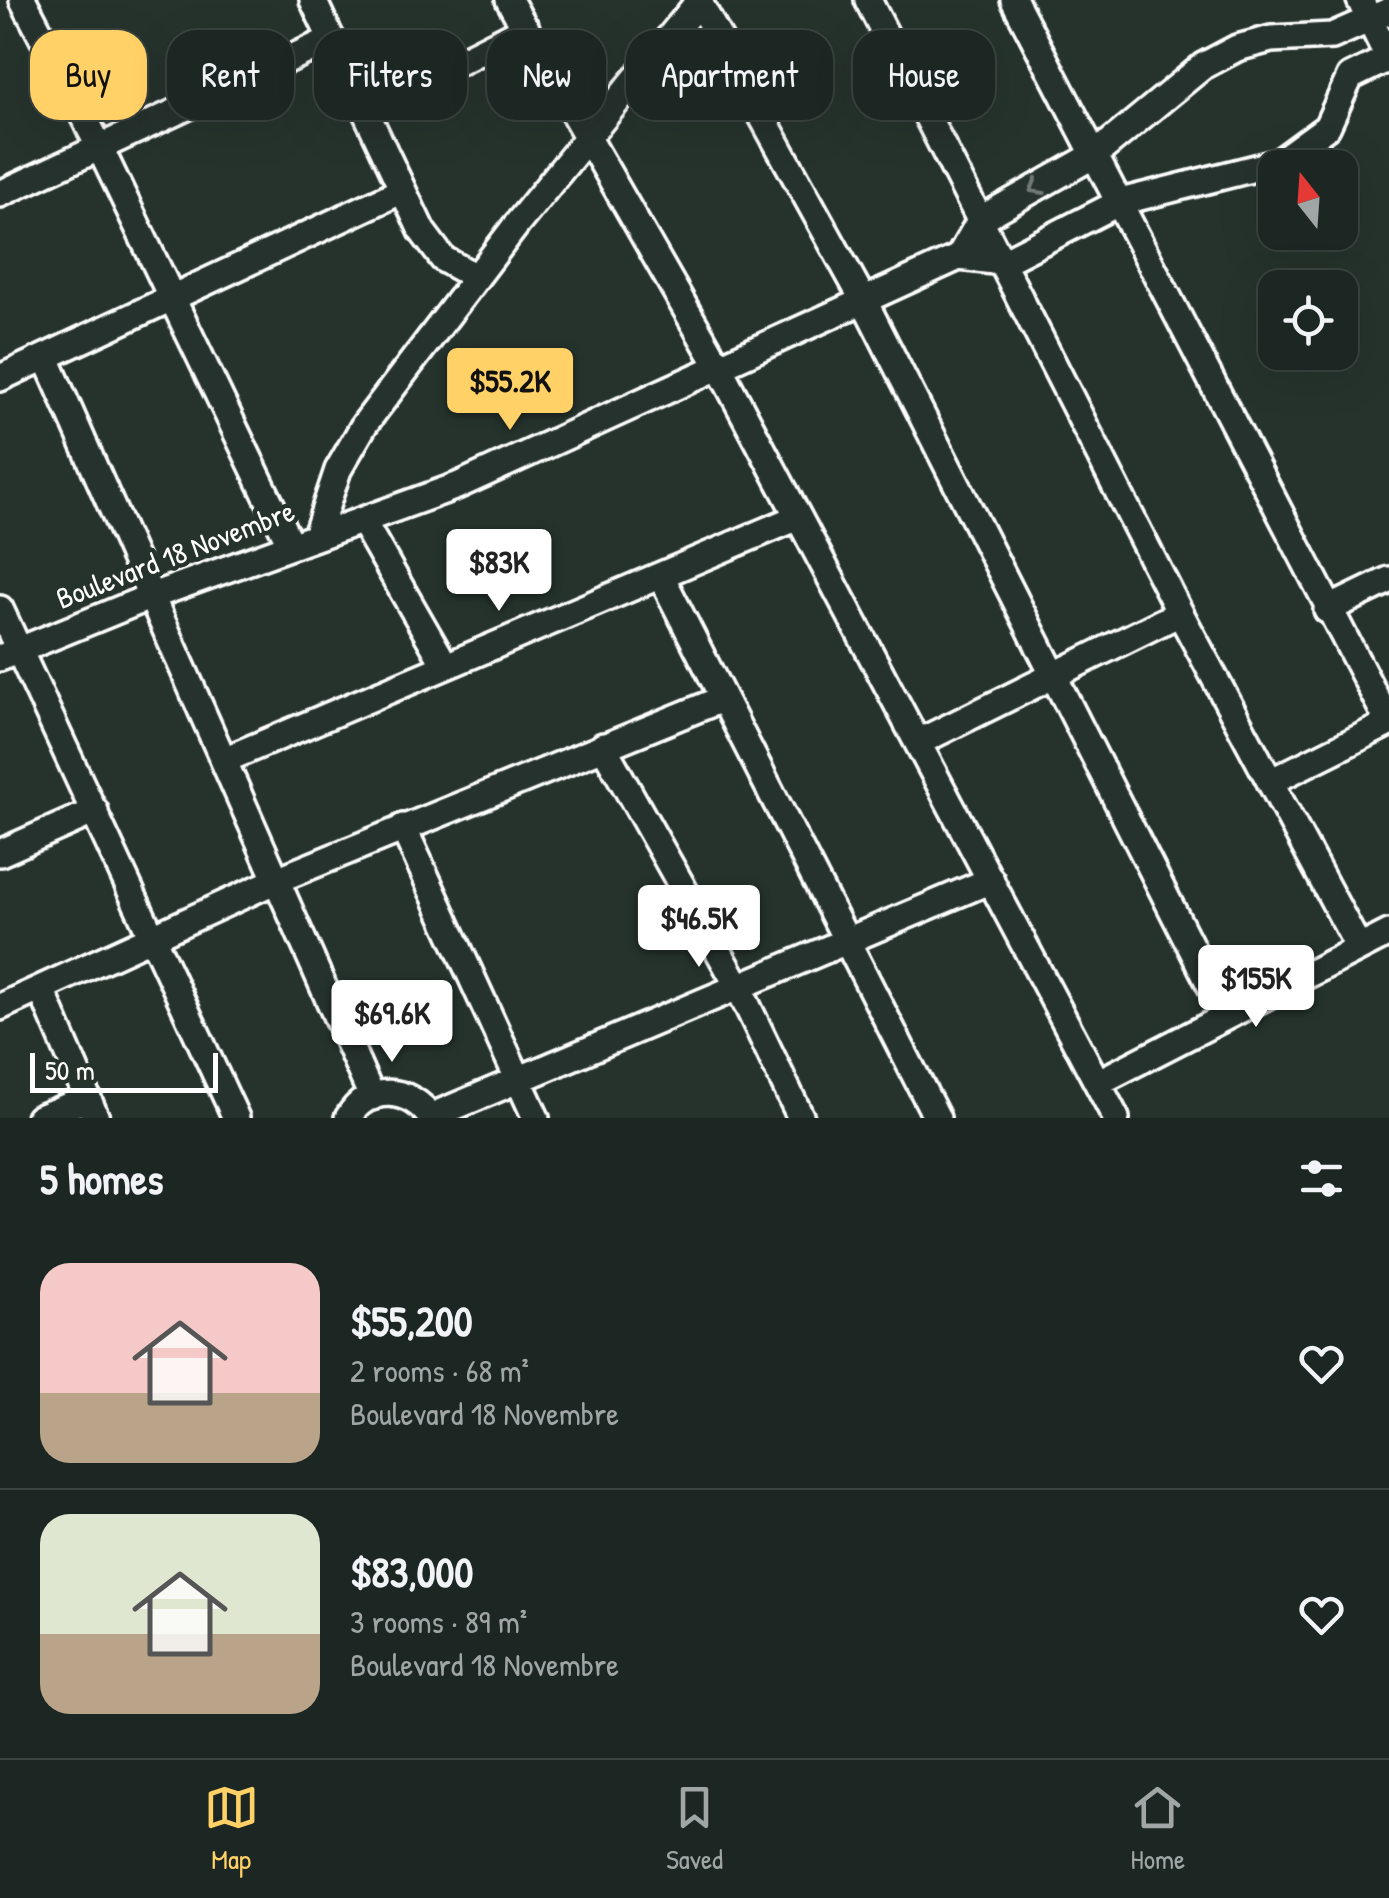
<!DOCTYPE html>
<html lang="en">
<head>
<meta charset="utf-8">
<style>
  :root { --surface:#1c2622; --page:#252e2a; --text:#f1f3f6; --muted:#a0a5a5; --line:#3a4340; --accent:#ffd166 }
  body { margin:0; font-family:"Patrick Hand",sans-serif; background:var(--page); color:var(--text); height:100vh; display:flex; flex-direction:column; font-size:38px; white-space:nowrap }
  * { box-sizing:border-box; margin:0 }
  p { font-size:32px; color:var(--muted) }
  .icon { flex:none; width:55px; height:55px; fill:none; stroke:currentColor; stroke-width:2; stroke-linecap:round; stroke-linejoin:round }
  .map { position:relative; height:1118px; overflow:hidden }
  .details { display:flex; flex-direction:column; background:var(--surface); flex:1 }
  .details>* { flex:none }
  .banner { position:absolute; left:30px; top:30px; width:1330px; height:90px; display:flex; gap:20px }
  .needle { width:65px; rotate:343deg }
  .controls { position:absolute; left:1258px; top:150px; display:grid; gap:20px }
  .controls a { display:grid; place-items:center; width:100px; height:100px; border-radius:20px; background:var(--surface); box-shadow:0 10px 40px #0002,0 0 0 2px var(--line); font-size:50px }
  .scale { position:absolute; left:30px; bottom:25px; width:188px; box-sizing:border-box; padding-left:10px; border:5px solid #fff; border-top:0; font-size:28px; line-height:35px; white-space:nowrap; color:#fff; -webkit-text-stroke:8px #26332d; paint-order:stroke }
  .price { position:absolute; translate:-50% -85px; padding:0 22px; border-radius:10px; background:#fff; color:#222; font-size:32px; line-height:65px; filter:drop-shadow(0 2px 5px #0008) }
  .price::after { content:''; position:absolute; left:50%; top:60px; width:30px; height:22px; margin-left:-15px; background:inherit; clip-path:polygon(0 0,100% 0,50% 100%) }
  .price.active { background:var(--accent); color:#111 }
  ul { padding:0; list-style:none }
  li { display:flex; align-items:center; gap:30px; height:250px; padding:0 40px }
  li+li { border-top:2px solid var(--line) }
  li span { display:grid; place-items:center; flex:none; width:280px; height:200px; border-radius:30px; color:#555 }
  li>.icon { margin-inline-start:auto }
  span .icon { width:120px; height:120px; fill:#fffc; stroke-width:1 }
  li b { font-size:42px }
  h2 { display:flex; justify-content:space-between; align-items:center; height:120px; padding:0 40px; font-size:42px }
  .tag { padding:0 35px; border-radius:30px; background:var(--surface); box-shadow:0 10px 40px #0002,0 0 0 2px var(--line); font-size:35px; line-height:90px }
  .tag.active { background:var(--accent); color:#111 }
  .tabs { display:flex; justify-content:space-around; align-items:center; height:140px; border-top:2px solid var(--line); background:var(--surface); font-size:28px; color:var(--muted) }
  .tabs a { display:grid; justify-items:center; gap:5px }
  .tabs .active { color:var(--accent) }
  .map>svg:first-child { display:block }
</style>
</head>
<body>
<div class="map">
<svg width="1389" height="1118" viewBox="0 0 1389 1118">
  <rect width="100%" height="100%" fill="#26332d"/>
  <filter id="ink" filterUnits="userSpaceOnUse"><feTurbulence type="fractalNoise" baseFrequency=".01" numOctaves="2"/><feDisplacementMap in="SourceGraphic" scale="20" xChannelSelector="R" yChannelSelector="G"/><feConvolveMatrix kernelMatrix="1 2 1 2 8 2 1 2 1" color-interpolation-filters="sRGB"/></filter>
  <g filter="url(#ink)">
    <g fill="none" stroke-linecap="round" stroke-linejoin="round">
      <g stroke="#fff" stroke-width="32">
        <path id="minor" d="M 23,0 L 99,146 L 290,544
          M 313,0 L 422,231 L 443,259 L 476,277
          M 509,0 L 719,367 L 1116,1118
          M 868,0 L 1180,613 L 1359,948
          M 1014,0 L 1389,723
          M 1360,0 L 1389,59
          M 699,2 L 865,303 L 1225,1014
          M 365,109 L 526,28
          M 0,194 L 332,39
          M 959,257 L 981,219 L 1096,154 L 1203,66 L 1237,48 L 1271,39 L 1332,36 L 1389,11
          M 46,358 L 372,1097
          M 0,378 L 401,191
          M 363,522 L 445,665
          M 316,536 L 338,470 L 364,425 L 517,224 L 700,0
          M 662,578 L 937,1118
          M 0,609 L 236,1118
          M 1327,610 L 1389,580
          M 0,658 L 152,596 L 457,486 L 959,257 L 1003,262 L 1120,202 L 1279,162 L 1327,127 L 1350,77 L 1389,58
          M 919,742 L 1180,613
          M 603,746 L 737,984 L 801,1118
          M 224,760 L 796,518
          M 1270,782 L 1389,723
          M 403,827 L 536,1118
          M 0,853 L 95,811
          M 42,991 L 96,1118
          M 0,1007 L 279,879 L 722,699
          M 1099,1082 L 1389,933
          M 430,1117 L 991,880
          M 39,1118 L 88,1098
          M 348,1118 C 368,1083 411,1087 431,1118"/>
      </g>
      <use href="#minor" stroke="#26332d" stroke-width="25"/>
    </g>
    <defs><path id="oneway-chevron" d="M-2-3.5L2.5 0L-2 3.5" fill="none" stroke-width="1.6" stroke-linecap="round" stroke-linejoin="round" transform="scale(2.5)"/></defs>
    <use stroke="#727a76" href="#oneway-chevron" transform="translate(1036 188) rotate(150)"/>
  </g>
  <g text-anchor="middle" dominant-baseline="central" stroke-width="9" stroke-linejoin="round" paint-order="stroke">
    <g font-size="30" fill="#fff" stroke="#26332d">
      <text transform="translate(175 554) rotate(-21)">Boulevard 18 Novembre</text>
    </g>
  </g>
</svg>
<div class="controls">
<a><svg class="needle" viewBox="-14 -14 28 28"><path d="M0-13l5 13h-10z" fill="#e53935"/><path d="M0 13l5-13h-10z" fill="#a0a5a5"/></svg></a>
<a><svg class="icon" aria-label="locate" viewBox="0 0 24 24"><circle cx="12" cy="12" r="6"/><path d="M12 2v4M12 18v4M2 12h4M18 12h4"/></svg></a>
</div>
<div class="scale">50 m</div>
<b class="price active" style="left:510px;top:433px">$55.2K</b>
<b class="price" style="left:499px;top:614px">$83K</b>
<b class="price" style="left:699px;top:970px">$46.5K</b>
<b class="price" style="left:1256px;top:1030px">$155K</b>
<b class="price" style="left:392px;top:1065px">$69.6K</b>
<div class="banner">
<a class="tag active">Buy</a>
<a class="tag">Rent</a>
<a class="tag">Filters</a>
<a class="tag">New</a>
<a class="tag">Apartment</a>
<a class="tag">House</a>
</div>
</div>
<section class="details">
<h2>5 homes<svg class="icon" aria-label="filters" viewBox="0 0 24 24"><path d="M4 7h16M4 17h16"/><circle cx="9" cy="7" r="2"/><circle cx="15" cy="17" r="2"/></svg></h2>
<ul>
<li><span style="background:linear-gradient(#f6c9c9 65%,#b9a48a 0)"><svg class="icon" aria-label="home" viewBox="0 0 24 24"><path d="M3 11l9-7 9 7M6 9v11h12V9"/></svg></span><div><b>$55,200</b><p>2 rooms · 68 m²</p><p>Boulevard 18 Novembre</p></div><svg class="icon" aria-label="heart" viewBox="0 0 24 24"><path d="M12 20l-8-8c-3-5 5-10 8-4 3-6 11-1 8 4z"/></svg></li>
<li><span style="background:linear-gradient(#dfe7d0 60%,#b9a48a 0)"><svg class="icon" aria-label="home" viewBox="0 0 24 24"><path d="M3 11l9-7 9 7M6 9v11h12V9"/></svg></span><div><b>$83,000</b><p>3 rooms · 89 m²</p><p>Boulevard 18 Novembre</p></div><svg class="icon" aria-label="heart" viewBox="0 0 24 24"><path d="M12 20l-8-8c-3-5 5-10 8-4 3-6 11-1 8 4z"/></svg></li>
</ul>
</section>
<nav class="tabs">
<a class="active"><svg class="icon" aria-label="map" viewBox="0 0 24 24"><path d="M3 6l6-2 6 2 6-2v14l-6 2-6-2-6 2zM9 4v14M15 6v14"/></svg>Map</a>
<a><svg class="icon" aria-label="saved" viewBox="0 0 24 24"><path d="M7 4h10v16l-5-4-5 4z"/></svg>Saved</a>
<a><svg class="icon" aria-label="home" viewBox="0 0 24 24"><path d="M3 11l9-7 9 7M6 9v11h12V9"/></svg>Home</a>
</nav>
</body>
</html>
